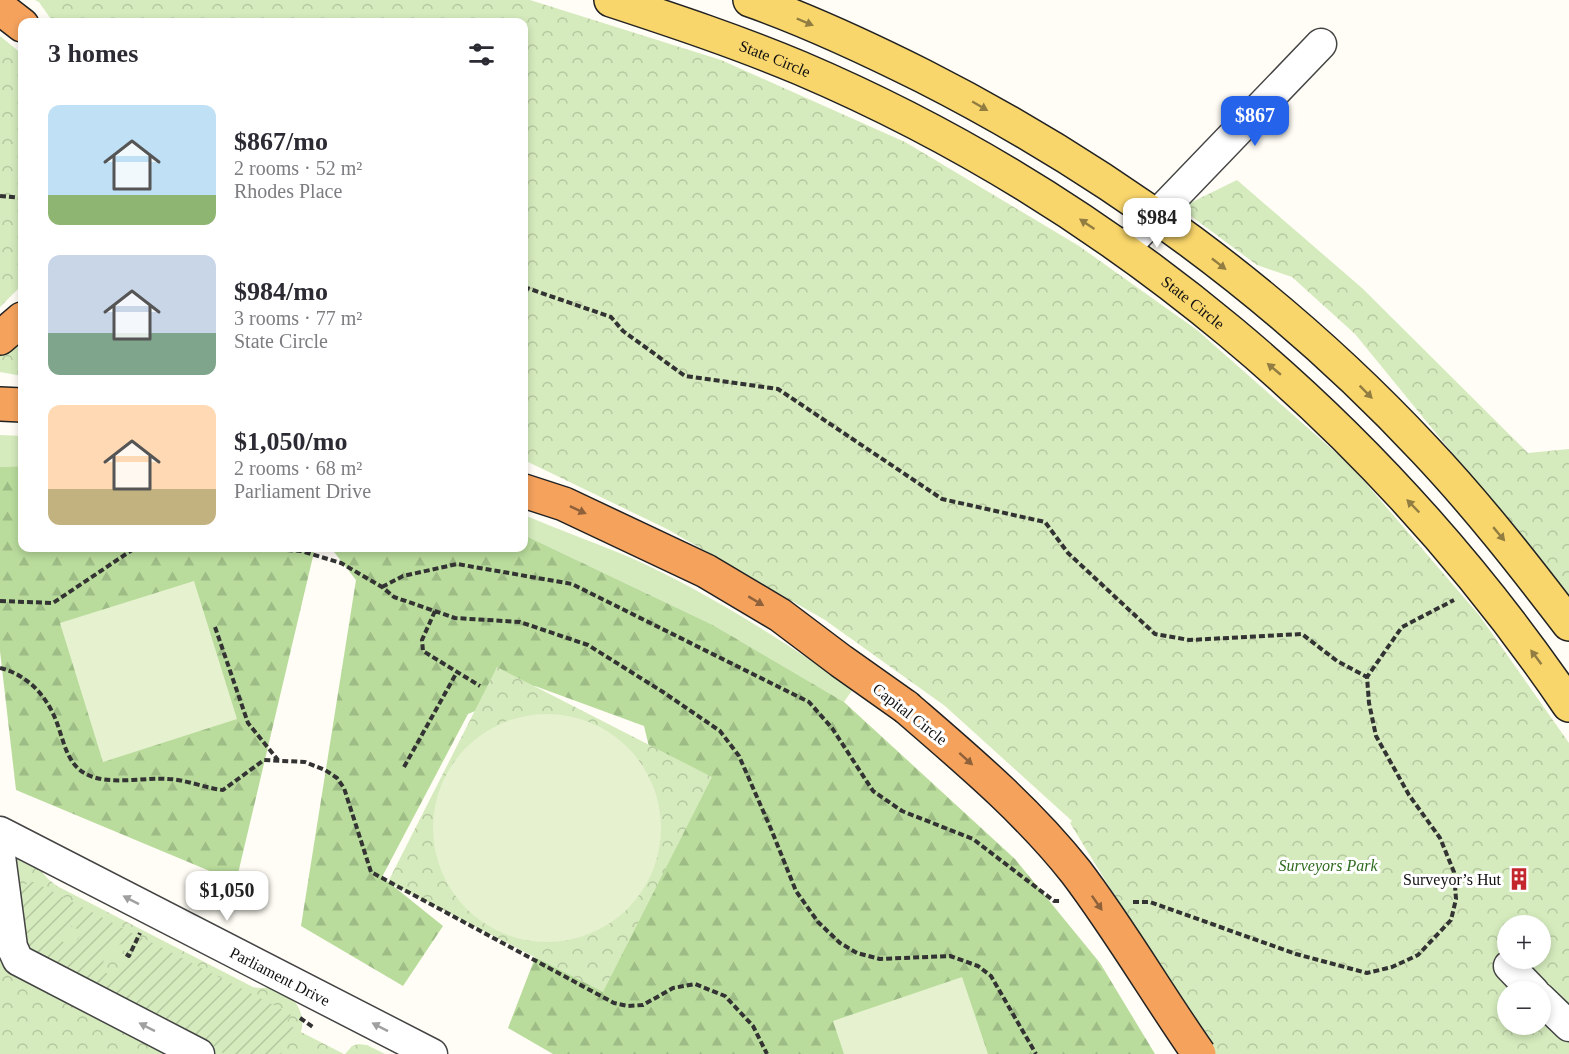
<!DOCTYPE html>
<html lang="en">
<head>
<meta charset="utf-8">
<style>
  :root { --surface:#fff; --page:#f7f7f7; --text:#2b2b33; --muted:#7c7c81; --accent:#2563eb }
  body { margin:0; font-family:Georgia,serif; background:var(--page); color:var(--text); height:100vh; display:flex; flex-direction:column; font-size:22px; white-space:nowrap }
  * { box-sizing:border-box; margin:0 }
  p { font-size:20px; color:var(--muted) }
  .icon { flex:none; width:33px; height:33px; fill:none; stroke:currentColor; stroke-width:2; stroke-linecap:round; stroke-linejoin:round }
  .map { position:relative; flex:1; overflow:hidden }
  .details { position:absolute; left:18px; top:18px; width:510px; height:534px; display:flex; flex-direction:column; background:var(--surface); border-radius:12px; box-shadow:0 3px 9px #0003 }
  .details>* { flex:none }
  .buttons { position:absolute; left:1497px; top:915px; display:grid; gap:12px }
  .buttons a { display:grid; place-items:center; width:54px; height:54px; border-radius:50%; background:var(--surface); box-shadow:0 3px 9px #0003; font-size:30px }
  .price { position:absolute; translate:-50% -51px; padding:0 14px; border-radius:12px; background:#fff; color:#222; font-size:20px; line-height:39px; filter:drop-shadow(0 2px 3px #0008) }
  .price::after { content:''; position:absolute; left:50%; top:36px; width:18px; height:14px; margin-left:-9px; background:inherit; clip-path:polygon(0 0,100% 0,50% 100%) }
  .price.active { background:var(--accent); color:#fff }
  ul { padding:0; list-style:none }
  li { display:flex; align-items:center; gap:18px; height:150px; padding:0 30px }
  li span { display:grid; place-items:center; flex:none; width:168px; height:120px; border-radius:12px; color:#555 }
  li>.icon { margin-inline-start:auto }
  span .icon { width:72px; height:72px; fill:#fffc; stroke-width:1 }
  li b { font-size:26px }
  h2 { display:flex; justify-content:space-between; align-items:center; height:72px; padding:0 30px; font-size:26px }
  .map>svg:first-child { display:block }
</style>
</head>
<body>
<div class="map">
<svg width="1569" height="1054" viewBox="0 0 1569 1054">
  <defs>
    <pattern id="forest-firs" width="22" height="20" patternUnits="userSpaceOnUse" patternTransform="scale(1.5)"><rect width="22" height="20" fill="#b9dc9c"/><path d="M5 1l3.5 6h-7zM16 11l3.5 6h-7z" fill="#9ebc85"/></pattern>
    <pattern id="park-crowns" width="20" height="18" patternUnits="userSpaceOnUse" patternTransform="scale(1.5)"><rect width="20" height="18" fill="#d5ebbd"/><path d="M2 6a3 3 0 1 1 6 0M12 15a3 3 0 1 1 6 0" fill="none" stroke="#b6c8a1"/></pattern>
    <pattern id="garden-furrows" width="10" height="10" patternUnits="userSpaceOnUse" patternTransform="scale(1.5)"><rect width="10" height="10" fill="#d5ebbd"/><path d="M-1 1l2-2M0 10L10 0M9 11l2-2" fill="none" stroke="#b6c8a1"/></pattern>
  </defs>
  <rect width="100%" height="100%" fill="#fffdf5"/>
  <path fill="#d5ebbd" d="M 0,435 L 22,436 L 22,466 L 0,467 Z
    M 524,515 C 561,531 600,544 638,561 C 714,596 784,642 853,689 L 844,702 L 713,625 L 524,535 Z"/>
  <path fill="url(#forest-firs)" d="M 22,466 L 22,548 L 315,548 L 236,882 L 16,790 L 0,651 L 0,467 Z
    M 524,535 L 713,625 L 844,702 L 1015,859 L 1100,963 L 1155,1054 L 553,1054 L 508,1028 L 538,950 L 667,821 L 644,726 L 535,686 L 468,714 L 382,877 L 443,926 L 403,986 L 301,926 L 356,580 L 331,548 L 524,548 Z"/>
  <path fill="url(#park-crowns)" fill-rule="evenodd" d="M 35,0 L 530,0 L 721,60 L 905,142 L 1079,246 L 1197,330 L 1351,466 L 1479,615 L 1569,743 L 1569,1054 L 1212,1054 L 1070,823 L 1072,821 L 945,706 L 825,620 L 667,529 L 524,460 L 524,22 L 53,22 L 39,2 ZM 1508,926 L 1540,926 L 1540,958 L 1508,958 ZM 1508,992 L 1540,992 L 1540,1024 L 1508,1024 Z
    M 0,36 L 22,54 L 22,285 L 0,307 Z
    M 1237,180 L 1362,288 L 1528,453 L 1569,449 L 1569,596 L 1355,334 L 1292,277 L 1257,265 L 1180,208 Z
    M 22,341 L 22,376 L 0,372 L 0,355 Z
    M 497,667 L 712,777 L 603,992 L 388,882 Z
    M 11,854 L 36,865 L 48,879 L 57,886 L 253,987 C 260,989 266,987 273,988 C 293,992 307,1013 301,1032 L 344,1054 L 0,1054 L 0,893 Z
    M 358,1044 L 367,1045 L 385,1054 L 345,1054 L 352,1046 Z"/>
  <path fill="url(#garden-furrows)" fill-rule="evenodd" d="M 29,882 L 34,882 L 136,935 L 128,953 L 122,949 L 124,944 C 107,945 97,961 108,975 L 112,969 L 117,972 L 125,957 L 130,959 L 141,937 L 291,1014 L 286,1024 L 294,1028 L 281,1054 L 225,1054 L 26,952 L 19,894 L 24,886 ZM 71,926 L 77,929 L 80,935 L 76,943 L 71,945 L 63,942 L 60,936 L 62,930 Z"/>
  <path fill="#e6f2cf" d="M 194,581 L 237,719 L 103,762 L 60,623 Z
    M433 828a114 114 0 1 1 228 0a114 114 0 1 1-228 0Z
    M 962,977 L 988,1054 L 844,1054 L 833,1021 Z"/>
  <g fill="none" stroke-linecap="round" stroke-linejoin="round">
    <g stroke="#444" stroke-width="33">
      <g id="minor">
        <path d="M 1124,249 L 1321,44"/>
        <path id="s1" d="M 0,832 L 432,1054"/>
        <path d="M 0,856 L 12,947 L 18,960 L 199,1054"/>
        <path d="M 1509,966 L 1534,992"/>
        <path d="M 1540,998 L 1569,1026"/>
      </g>
    </g>
    <g stroke="#222" stroke-width="36">
      <g id="major">
        <path id="s2" d="M 611,0 C 675,21 738,42 800,68 C 1112,201 1379,426 1569,705"/>
        <path d="M 750,0 C 810,21 867,48 923,76 C 1110,171 1282,297 1425,450 C 1477,505 1523,564 1569,624"/>
      </g>
    </g>
    <g stroke="#222" stroke-width="36">
      <path id="highway" d="M 0,8 L 22,25
        M 0,338 L 22,319
        M 0,404 L 22,405
        M 524,491 L 564,504 L 706,571 L 780,615 L 841,661 L 906,707"/>
    </g>
    <path stroke="#333" stroke-width="4" stroke-dasharray="6 3" stroke-linecap="butt" d="M 0,196 L 22,198
      M 524,287 L 611,317 L 623,331 L 685,376 L 778,389 L 942,499 L 1045,522 L 1068,553 L 1155,634 L 1189,640 L 1302,634 L 1337,661 L 1367,677
      M 260,548 L 301,551 L 341,563 L 382,587 L 394,597 L 455,618 L 520,622 L 588,645 L 663,692 L 720,731 L 739,756 L 771,829 L 796,891 L 818,922 L 840,943 L 857,953 L 880,959 L 950,956 L 978,966 L 991,976 L 1036,1054
      M 382,587 L 403,576 L 457,564 L 572,584 L 809,702 L 832,728 L 873,791 L 902,811 L 973,839 L 1054,901 L 1062,901
      M 0,601 L 53,603 L 135,548
      M 435,611 L 422,640 L 423,651 L 480,686
      M 215,627 L 248,723 L 278,760
      M 0,668 C 28,675 47,696 57,723 C 64,742 67,764 86,774 C 108,786 144,777 169,779 C 187,780 205,788 223,790 L 264,760 L 305,762 L 325,770 L 337,778 L 344,788 L 371,872 L 614,1003 L 628,1006 L 643,1005 L 673,988 L 695,984 L 725,996 L 753,1026 L 767,1054
      M 404,767 L 457,672
      M 1133,902 L 1150,902 L 1296,954 L 1367,973 L 1392,967 L 1418,955 L 1451,920 L 1456,899 L 1454,872 L 1440,838 L 1409,795 L 1376,736 L 1369,703 L 1367,677 L 1402,627 L 1454,600
      M 126,954 L 129,956 L 140,933
      M 300,1018 L 313,1027"/>
    <use href="#minor" stroke="#fff" stroke-width="30"/>
    <use href="#major" stroke="#f9d66b" stroke-width="33"/>
    <use href="#highway" stroke="#f5a25d" stroke-width="33"/>
    <g stroke="#222" stroke-width="36" stroke-linecap="butt">
      <path id="highway-bridge" d="M 906,707 C 965,758 1027,810 1076,872 C 1120,930 1157,994 1199,1054"/>
    </g>
    <use href="#highway-bridge" stroke="#f5a25d" stroke-width="33"/>
  </g>
  <defs><path id="oneway-solid" d="M-6-.8H1V-3.2L6.5 0L1 3.2V.8H-6Z" transform="scale(1.5)"/></defs>
  <g fill="#917d42">
    <use href="#oneway-solid" transform="translate(805 22) rotate(23)"/>
    <use href="#oneway-solid" transform="translate(980 106) rotate(30)"/>
    <use href="#oneway-solid" transform="translate(1087 224) rotate(-146)"/>
    <use href="#oneway-solid" transform="translate(1219 264) rotate(38)"/>
    <use href="#oneway-solid" transform="translate(1274 369) rotate(-140)"/>
    <use href="#oneway-solid" transform="translate(1366 392) rotate(45)"/>
    <use href="#oneway-solid" transform="translate(1413 506) rotate(-134)"/>
    <use href="#oneway-solid" transform="translate(1499 534) rotate(50)"/>
    <use href="#oneway-solid" transform="translate(1536 657) rotate(-127)"/>
  </g>
  <g fill="#8e613b">
    <use href="#oneway-solid" transform="translate(578 510) rotate(25)"/>
    <use href="#oneway-solid" transform="translate(756 601) rotate(31)"/>
    <use href="#oneway-solid" transform="translate(966 759) rotate(42)"/>
    <use href="#oneway-solid" transform="translate(1097 903) rotate(55)"/>
  </g>
  <g fill="#a0a0a0">
    <use href="#oneway-solid" transform="translate(131 900) rotate(-153)"/>
    <use href="#oneway-solid" transform="translate(147 1027) rotate(-153)"/>
    <use href="#oneway-solid" transform="translate(380 1027) rotate(-153)"/>
  </g>
  <defs>
    <g id="building-bare" transform="scale(1.8)"><path d="M-4-6H4V6H1V3H-1V6H-4ZM-2.5-4.3h1.7v1.8h-1.7ZM.8-4.3h1.7v1.8H.8ZM-2.5-1h1.7V.8h-1.7ZM.8-1h1.7V.8H.8Z" fill="#c4262e" stroke="#fff" stroke-width="2.5" paint-order="stroke"/></g>
  </defs>
  <g fill-rule="evenodd">
    <use href="#building-bare" x="1519" y="879"/>
  </g>
  <g text-anchor="middle" dominant-baseline="central" stroke-width="6" stroke-linejoin="round" paint-order="stroke">
    <g font-size="16" fill="#111" stroke="#fff">
      <text stroke="none"><textPath href="#s2" startOffset="174">State Circle</textPath></text>
      <text stroke="none"><textPath href="#s2" startOffset="660">State Circle</textPath></text>
      <text transform="translate(910 714) rotate(38)">Capital Circle</text>
      <text stroke="none"><textPath href="#s1" startOffset="315">Parliament Drive</textPath></text>
    </g>
    <g font-size="16" font-style="italic" fill="#2f6b1f" stroke="#fff">
      <text x="1328" y="865">Surveyors Park</text>
    </g>
    <g font-size="16" fill="#111" stroke="#fff" text-anchor="end">
      <text x="1501" y="879">Surveyor’s Hut</text>
    </g>
  </g>
</svg>
<div class="buttons">
<a>+</a>
<a>−</a>
</div>
<b class="price active" style="left:1255px;top:147px">$867</b>
<b class="price" style="left:1157px;top:249px">$984</b>
<b class="price" style="left:227px;top:922px">$1,050</b>
<section class="details">
<h2>3 homes<svg class="icon" aria-label="filters" viewBox="0 0 24 24"><path d="M4 7h16M4 17h16"/><circle cx="9" cy="7" r="2"/><circle cx="15" cy="17" r="2"/></svg></h2>
<ul>
<li><span style="background:linear-gradient(#bfe0f5 75%,#8fb573 0)"><svg class="icon" aria-label="home" viewBox="0 0 24 24"><path d="M3 11l9-7 9 7M6 9v11h12V9"/></svg></span><div><b>$867/mo</b><p>2 rooms · 52 m²</p><p>Rhodes Place</p></div></li>
<li><span style="background:linear-gradient(#c9d6e8 65%,#7fa58c 0)"><svg class="icon" aria-label="home" viewBox="0 0 24 24"><path d="M3 11l9-7 9 7M6 9v11h12V9"/></svg></span><div><b>$984/mo</b><p>3 rooms · 77 m²</p><p>State Circle</p></div></li>
<li><span style="background:linear-gradient(#ffd9b3 70%,#c2b280 0)"><svg class="icon" aria-label="home" viewBox="0 0 24 24"><path d="M3 11l9-7 9 7M6 9v11h12V9"/></svg></span><div><b>$1,050/mo</b><p>2 rooms · 68 m²</p><p>Parliament Drive</p></div></li>
</ul>
</section>
</div>
</body>
</html>
